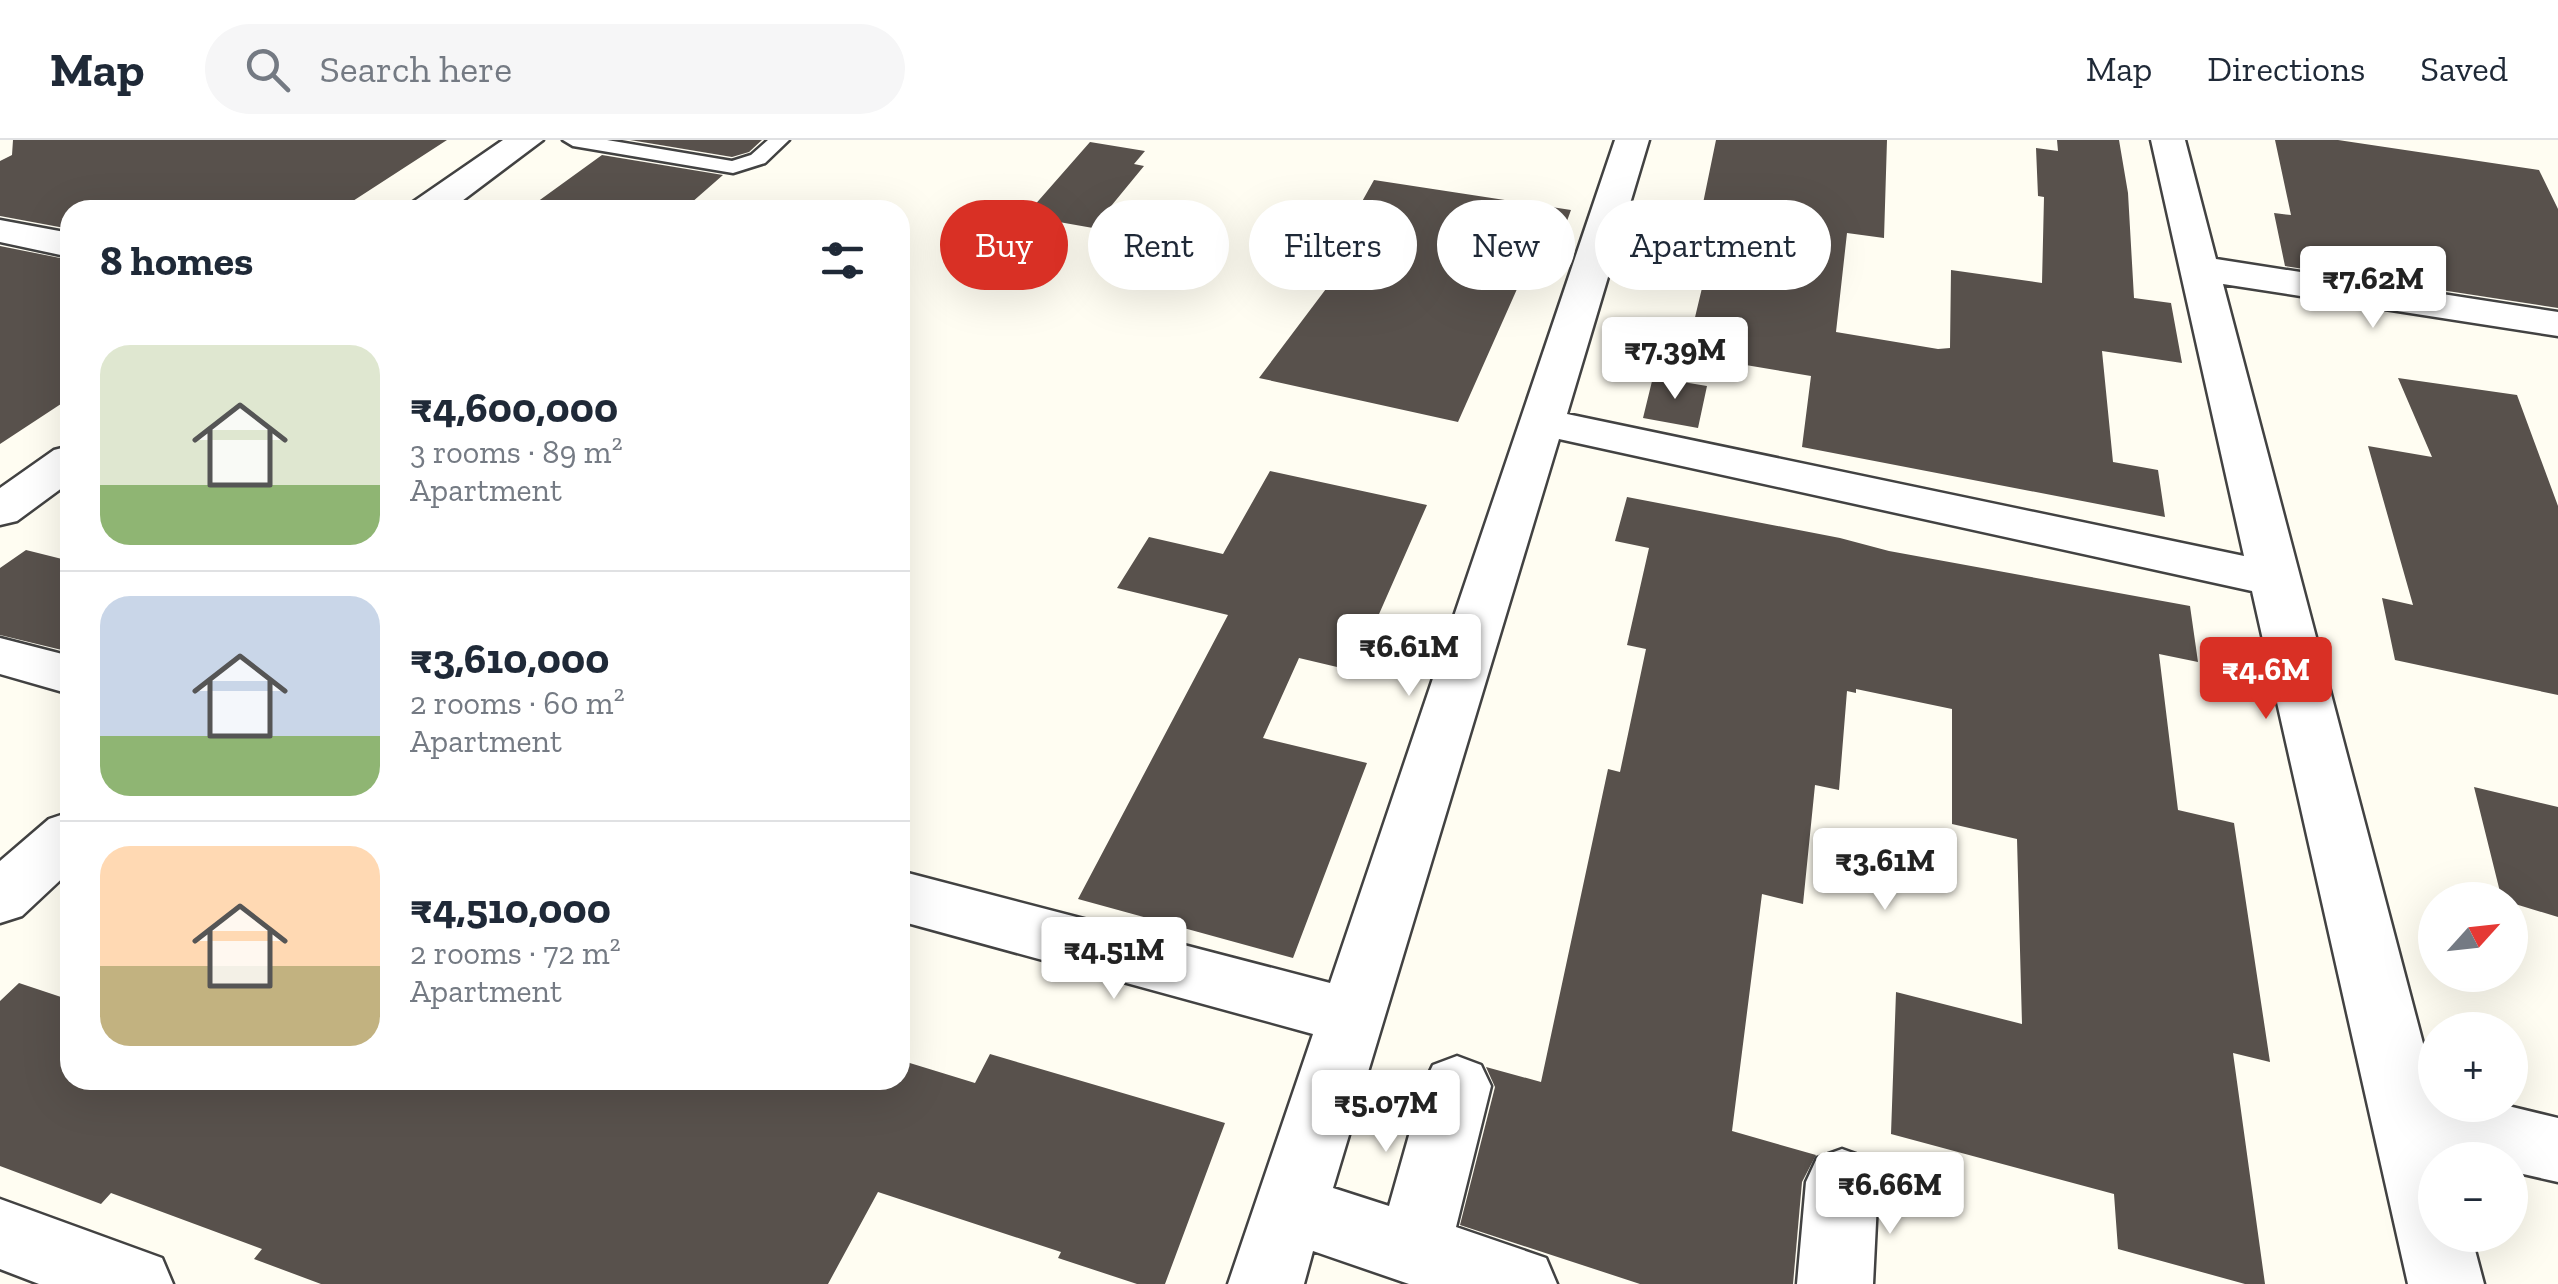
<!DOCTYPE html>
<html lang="en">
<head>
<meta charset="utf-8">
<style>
  :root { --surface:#fff; --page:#f6f6f7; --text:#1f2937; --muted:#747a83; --line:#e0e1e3; --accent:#d93025 }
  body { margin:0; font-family:"Zilla Slab",serif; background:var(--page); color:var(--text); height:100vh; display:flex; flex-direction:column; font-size:38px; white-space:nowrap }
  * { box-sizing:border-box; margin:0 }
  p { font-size:32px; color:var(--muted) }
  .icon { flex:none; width:55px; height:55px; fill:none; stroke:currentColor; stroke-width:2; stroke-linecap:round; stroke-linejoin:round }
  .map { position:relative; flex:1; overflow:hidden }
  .panel { position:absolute; left:60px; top:60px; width:850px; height:890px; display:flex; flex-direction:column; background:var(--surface); border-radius:30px; box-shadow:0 10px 40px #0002 }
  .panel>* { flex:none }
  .top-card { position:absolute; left:940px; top:60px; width:950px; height:90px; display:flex; gap:20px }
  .needle { width:65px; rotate:63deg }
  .buttons { position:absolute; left:2418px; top:742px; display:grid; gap:20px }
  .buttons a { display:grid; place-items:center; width:110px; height:110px; border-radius:50%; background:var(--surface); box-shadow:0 10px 40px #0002; font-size:50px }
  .price { position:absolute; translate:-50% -85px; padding:0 22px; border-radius:10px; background:#fff; color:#222; font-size:32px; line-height:65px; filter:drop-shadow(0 2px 5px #0008) }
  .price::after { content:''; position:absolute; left:50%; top:60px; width:30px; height:22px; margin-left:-15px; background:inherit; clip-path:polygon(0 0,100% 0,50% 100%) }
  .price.current { background:var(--accent); color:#fff }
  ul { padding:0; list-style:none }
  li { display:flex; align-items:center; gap:30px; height:250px; padding:0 40px }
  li+li { border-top:2px solid var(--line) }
  li span { display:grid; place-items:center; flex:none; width:280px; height:200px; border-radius:30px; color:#555 }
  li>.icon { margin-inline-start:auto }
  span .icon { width:120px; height:120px; fill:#fffc; stroke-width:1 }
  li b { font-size:42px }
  h2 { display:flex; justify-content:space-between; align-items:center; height:120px; padding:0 40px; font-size:42px }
  .pill { padding:0 35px; border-radius:45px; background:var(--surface); box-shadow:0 10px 40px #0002; font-size:35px; line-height:90px }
  .pill.current { background:var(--accent); color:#fff }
  header { display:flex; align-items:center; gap:60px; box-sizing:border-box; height:140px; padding:0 50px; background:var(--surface); border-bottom:2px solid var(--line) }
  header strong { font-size:48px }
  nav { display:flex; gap:55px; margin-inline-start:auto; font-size:35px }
  .search { width:700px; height:90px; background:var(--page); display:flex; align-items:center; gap:25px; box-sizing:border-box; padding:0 35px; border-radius:55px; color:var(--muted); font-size:38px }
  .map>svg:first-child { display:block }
</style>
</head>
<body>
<header>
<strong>Map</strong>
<div class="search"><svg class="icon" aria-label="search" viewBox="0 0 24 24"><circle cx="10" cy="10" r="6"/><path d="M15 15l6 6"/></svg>Search here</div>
<nav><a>Map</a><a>Directions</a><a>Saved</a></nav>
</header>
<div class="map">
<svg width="2558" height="1144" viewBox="0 0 2558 1144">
  <rect width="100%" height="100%" fill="#fffdf2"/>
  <path fill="#58514c" d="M 13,0 L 447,0 L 339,70 L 70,70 L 70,89 L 0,76 L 0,21 L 12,15 Z
    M 630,0 L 762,0 L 749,12 L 732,17 Z
    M 1716,0 L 1887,0 L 1884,98 L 1847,93 L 1836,192 L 1938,209 L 1950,208 L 1951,130 L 2042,143 L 2044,57 L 2038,56 L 2036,8 L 2058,11 L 2057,0 L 2119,0 L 2128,53 L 2134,158 L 2171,163 L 2182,223 L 2102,211 L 2113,322 L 2158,330 L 2165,377 L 1802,307 L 1811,236 L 1686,215 L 1702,148 L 1695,147 L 1713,74 L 1701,73 Z
    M 2275,0 L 2338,0 L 2539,30 L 2558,69 L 2558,168 L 2285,126 L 2274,73 L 2291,75 Z
    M 1090,2 L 1145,11 L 1134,24 L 1144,26 L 1093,88 L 1025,76 Z
    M 602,15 L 723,35 L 683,70 L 526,70 Z
    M 1374,40 L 1571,70 L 1544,144 L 1521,140 L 1458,282 L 1259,238 L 1353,113 L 1335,110 Z
    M 0,106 L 70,120 L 70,258 L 0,304 Z
    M 1653,237 L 1707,246 L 1698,288 L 1643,278 Z
    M 2398,238 L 2517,255 L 2558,366 L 2558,555 L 2395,520 L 2382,458 L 2413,465 L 2368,306 L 2432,317 Z
    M 1270,331 L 1427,365 L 1354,531 L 1299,518 L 1263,598 L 1367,623 L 1293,818 L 1078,759 L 1228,475 L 1117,448 L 1149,397 L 1223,414 Z
    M 1627,357 L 1840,398 L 1889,411 L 2190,466 L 2198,522 L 2159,514 L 2178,670 L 2234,683 L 2270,922 L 2233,913 L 2265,1144 L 2245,1144 L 2118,1109 L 2114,1054 L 1891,994 L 1896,852 L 2022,884 L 2017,699 L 1952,684 L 1952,569 L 1856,549 L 1856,553 L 1847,551 L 1839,650 L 1815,645 L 1803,764 L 1762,754 L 1732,991 L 1816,1015 L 1802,1042 L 1793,1144 L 1640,1144 L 1460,1085 L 1495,947 L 1486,927 L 1541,942 L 1608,629 L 1620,632 L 1646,509 L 1627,505 L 1649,408 L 1615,401 Z
    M 26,410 L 70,421 L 70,512 L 0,495 L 0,428 Z
    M 2474,647 L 2558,667 L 2558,777 L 2502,760 Z
    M 19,843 L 70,860 L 70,940 L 900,940 L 900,920 L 975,943 L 990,914 L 1225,983 L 1165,1144 L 1137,1144 L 1058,1118 L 1061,1112 L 878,1052 L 828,1144 L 321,1144 L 254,1119 L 262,1109 L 111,1053 L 101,1064 L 0,1026 L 0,861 Z"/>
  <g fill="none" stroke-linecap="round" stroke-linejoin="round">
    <g stroke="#424242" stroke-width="5">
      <path id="service" d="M 563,0 L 607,0 L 732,21 L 751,15 L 768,0 L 789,0 L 765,23 L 733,33 L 573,6 Z"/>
    </g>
    <g stroke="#424242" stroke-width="5">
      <path id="minor" d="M 503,0 L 543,0 L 450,70 L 407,70 L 413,62 Z
        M 1615,0 L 1649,0 L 1567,274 L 2244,416 L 2151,0 L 2185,0 L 2216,119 L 2558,172 L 2558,196 L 2223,144 L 2435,949 L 2435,965 L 2504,965 L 2558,978 L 2558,1042 L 2510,1031 L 2510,1020 L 2468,1020 L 2450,1016 L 2451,1020 L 2435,1020 L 2435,1095 L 2471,1095 L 2484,1144 L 2408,1144 L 2252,451 L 1559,299 L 1333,1048 L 1389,1066 L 1423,946 L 1433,925 L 1457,916 L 1481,925 L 1491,946 L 1456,1087 L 1546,1118 L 1557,1144 L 1409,1144 L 1313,1111 L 1304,1144 L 1228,1144 L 1313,894 L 900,781 L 900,731 L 1330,843 Z
        M 0,80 L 70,93 L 70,117 L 0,102 Z
        M 70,306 L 70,342 L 17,381 L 0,385 L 0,348 L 54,310 Z
        M 0,498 L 70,516 L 70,554 L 0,534 Z
        M 70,672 L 70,731 L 22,776 L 0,783 L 0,721 L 49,679 Z
        M 1842,1009 L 1867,1018 L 1878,1042 L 1873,1144 L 1797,1144 L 1806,1042 L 1817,1018 Z
        M 0,1059 L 162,1118 L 173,1144 L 39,1144 L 0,1129 Z"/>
    </g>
    <use href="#service" fill="#fff" fill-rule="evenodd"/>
    <use href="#minor" fill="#fff" fill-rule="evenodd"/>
  </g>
</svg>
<div class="buttons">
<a><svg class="needle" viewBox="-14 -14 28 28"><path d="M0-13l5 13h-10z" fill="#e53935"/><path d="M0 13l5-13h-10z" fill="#747a83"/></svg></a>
<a>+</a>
<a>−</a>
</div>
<b class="price" style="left:2373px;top:191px">₹7.62M</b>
<b class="price" style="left:1675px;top:262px">₹7.39M</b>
<b class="price" style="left:1409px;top:559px">₹6.61M</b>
<b class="price current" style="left:2266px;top:582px">₹4.6M</b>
<b class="price" style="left:1885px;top:773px">₹3.61M</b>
<b class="price" style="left:1114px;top:862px">₹4.51M</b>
<b class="price" style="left:1386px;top:1015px">₹5.07M</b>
<b class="price" style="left:1890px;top:1097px">₹6.66M</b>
<div class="top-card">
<a class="pill current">Buy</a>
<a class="pill">Rent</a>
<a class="pill">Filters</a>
<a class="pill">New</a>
<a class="pill">Apartment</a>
</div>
<section class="panel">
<h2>8 homes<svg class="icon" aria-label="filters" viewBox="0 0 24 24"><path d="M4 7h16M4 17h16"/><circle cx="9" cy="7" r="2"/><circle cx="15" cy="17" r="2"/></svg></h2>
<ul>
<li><span style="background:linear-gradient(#dfe7d0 70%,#8fb573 0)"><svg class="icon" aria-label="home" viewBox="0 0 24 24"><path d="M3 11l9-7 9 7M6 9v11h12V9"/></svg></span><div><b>₹4,600,000</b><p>3 rooms · 89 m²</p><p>Apartment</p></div></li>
<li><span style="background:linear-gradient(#c9d6e8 70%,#8fb573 0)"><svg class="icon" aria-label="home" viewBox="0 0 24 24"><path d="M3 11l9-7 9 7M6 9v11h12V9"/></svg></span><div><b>₹3,610,000</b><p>2 rooms · 60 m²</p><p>Apartment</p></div></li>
<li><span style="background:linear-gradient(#ffd9b3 60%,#c2b280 0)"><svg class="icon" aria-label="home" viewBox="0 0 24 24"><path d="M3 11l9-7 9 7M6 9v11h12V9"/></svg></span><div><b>₹4,510,000</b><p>2 rooms · 72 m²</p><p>Apartment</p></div></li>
</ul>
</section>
</div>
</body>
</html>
